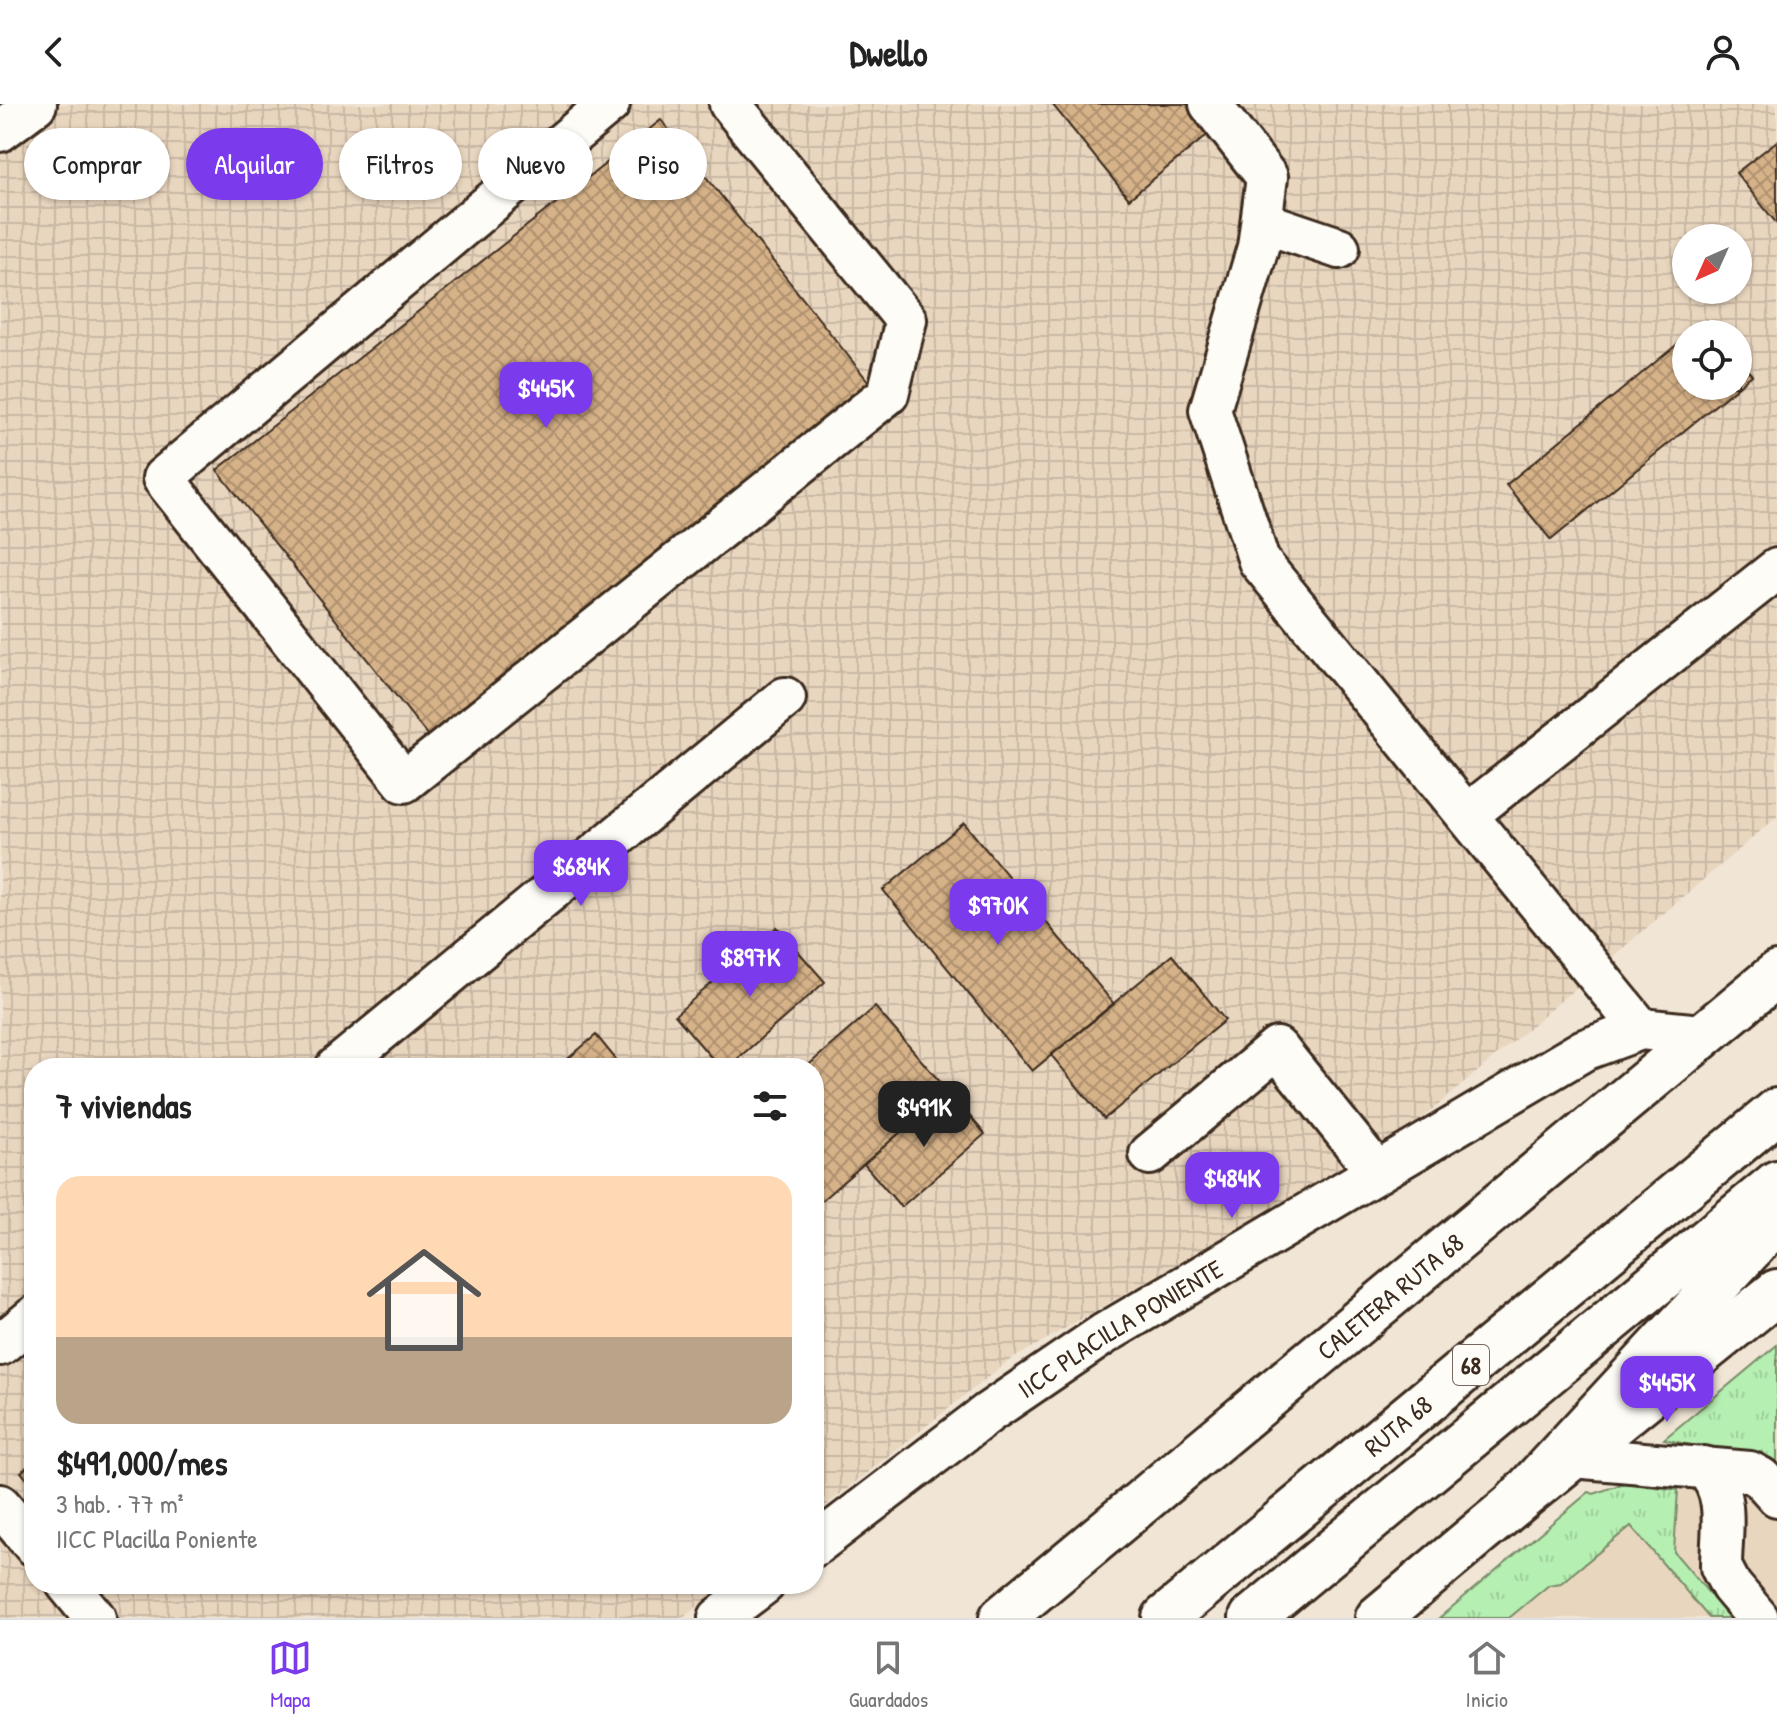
<!DOCTYPE html>
<html lang="es">
<head>
<meta charset="utf-8">
<style>
  :root { --surface:#fff; --page:#f2f2f2; --text:#222; --muted:#767676; --line:#e0e0e0; --accent:#7c3aed }
  body { margin:0; font-family:"Patrick Hand",sans-serif; background:var(--page); color:var(--text); height:100vh; display:flex; flex-direction:column; font-size:30px; white-space:nowrap }
  * { box-sizing:border-box; margin:0 }
  p { font-size:26px; color:var(--muted) }
  .icon { flex:none; width:44px; height:44px; fill:none; stroke:currentColor; stroke-width:2; stroke-linecap:round; stroke-linejoin:round }
  .map { position:relative; flex:1; overflow:hidden }
  .details { position:absolute; left:24px; top:954px; width:800px; height:536px; display:flex; flex-direction:column; background:var(--surface); border-radius:32px; box-shadow:0 2px 6px #0004 }
  .details>* { flex:none }
  .guide { position:absolute; left:24px; top:24px; width:800px; height:72px; display:flex; gap:16px }
  .needle { width:52px; rotate:225deg }
  .controls { position:absolute; left:1672px; top:120px; display:grid; gap:16px }
  .controls a { display:grid; place-items:center; width:80px; height:80px; border-radius:50%; background:var(--surface); box-shadow:0 2px 6px #0004; font-size:40px }
  .price { position:absolute; translate:-50% -68px; padding:0 18px; border-radius:16px; background:var(--accent); color:#fff; font-size:26px; line-height:52px; filter:drop-shadow(0 2px 4px #0008) }
  .price::after { content:''; position:absolute; left:50%; top:48px; width:24px; height:18px; margin-left:-12px; background:inherit; clip-path:polygon(0 0,100% 0,50% 100%) }
  .price.current { background:#222; color:#fff }
  ul { padding:0; list-style:none }
  li { display:grid; align-content:center; gap:16px; height:424px; padding:0 32px }
  li+li { border-top:2px solid var(--line) }
  li span { display:grid; place-items:center; height:248px; border-radius:24px; color:#555 }
  li>.icon { margin-inline-start:auto }
  span .icon { width:144px; height:144px; fill:#fffc; stroke-width:1 }
  li b { font-size:34px }
  h2 { display:flex; justify-content:space-between; align-items:center; height:96px; padding:0 32px; font-size:34px }
  .tag { padding:0 28px; border-radius:36px; background:var(--surface); box-shadow:0 2px 6px #0004; font-size:28px; line-height:72px }
  .tag.current { background:var(--accent); color:#fff }
  header { display:flex; justify-content:space-between; align-items:center; height:104px; padding:0 32px; background:var(--surface); font-size:36px; font-weight:700 }
  .tab-bar { display:flex; justify-content:space-around; align-items:center; height:112px; border-top:2px solid var(--line); background:var(--surface); font-size:22px; color:var(--muted) }
  .tab-bar a { display:grid; justify-items:center; gap:4px }
  .tab-bar .current { color:var(--accent) }
  .map>svg:first-child { display:block }
</style>
</head>
<body>
<header><svg class="icon" aria-label="back" viewBox="0 0 24 24"><path d="M15 5l-7 7 7 7"/></svg>Dwello<svg class="icon" aria-label="person" viewBox="0 0 24 24"><circle cx="12" cy="8" r="4"/><path d="M4 21q1-7 8-7t8 7"/></svg></header>
<div class="map">
<svg width="1777" height="1514" viewBox="0 0 1777 1514">
  <defs>
    <pattern id="industrial-grid" width="8" height="8" patternUnits="userSpaceOnUse" patternTransform="scale(2)"><rect width="8" height="8" fill="#e9d6bf"/><path d="M0 4h8M4 0v8" fill="none" stroke="#c9b8a4"/></pattern>
    <pattern id="grass-tufts" width="24" height="20" patternUnits="userSpaceOnUse" patternTransform="scale(2)"><rect width="24" height="20" fill="#b6efb2"/><path d="M3 7l-1-3M5 7V3M7 7l1-3M15 17l-1-3M17 17v-4M19 17l1-3" fill="none" stroke="#9dcd99"/></pattern>
    <pattern id="building-cross-hatch" width="8" height="8" patternUnits="userSpaceOnUse" patternTransform="scale(2)"><rect width="8" height="8" fill="#d6b288"/><path d="M0 0l8 8M0 8l8-8" fill="none" stroke="#af916f"/></pattern>
  </defs>
  <rect width="100%" height="100%" fill="#f1e6d6"/>
  <filter id="ink" filterUnits="userSpaceOnUse"><feTurbulence type="fractalNoise" baseFrequency=".0125" numOctaves="2"/><feDisplacementMap in="SourceGraphic" scale="16" xChannelSelector="R" yChannelSelector="G"/><feConvolveMatrix kernelMatrix="1 2 1 2 8 2 1 2 1" color-interpolation-filters="sRGB"/></filter>
  <g filter="url(#ink)">
    <path fill="#e9d6bf" d="M 1777,1269 L 1777,1514 L 1485,1514 L 1693,1343 Z"/>
    <path fill="url(#industrial-grid)" fill-rule="evenodd" d="M 0,0 L 1777,0 L 1777,713 L 1430,1008 L 1393,1035 L 1007,1258 L 814,1411 L 814,964 L 34,964 L 34,1480 L 726,1480 L 683,1514 L 0,1514 ZM 1686,134 L 1738,134 L 1738,186 L 1686,186 ZM 1686,230 L 1738,230 L 1738,282 L 1686,282 Z"/>
    <path fill="url(#grass-tufts)" stroke="#788c68" stroke-width="2" d="M 1777,1241 L 1777,1367 L 1771,1360 L 1664,1335 Z
      M 1624,1379 L 1678,1386 L 1674,1448 L 1730,1514 L 1709,1514 L 1631,1422 L 1561,1479 L 1549,1481 L 1509,1514 L 1439,1514 L 1589,1388 L 1594,1390 Z"/>
    <path fill="url(#building-cross-hatch)" stroke="#3b2a1e" stroke-width="2" d="M 1052,0 L 1190,0 L 1212,27 L 1129,95 Z
      M 661,16 L 876,287 L 432,637 L 217,366 Z
      M 1777,37 L 1777,120 L 1736,69 Z
      M 1707,216 L 1718,230 L 1690,230 Z
      M 1686,233 L 1686,282 L 1738,282 L 1738,254 L 1752,271 L 1551,436 L 1506,381 Z
      M 964,719 L 1114,900 L 1032,967 L 883,786 Z
      M 777,823 L 825,878 L 727,964 L 720,964 L 675,911 Z
      M 1172,851 L 1225,916 L 1104,1015 L 1051,951 Z
      M 875,903 L 948,987 L 814,1103 L 814,964 L 805,964 Z
      M 596,931 L 623,964 L 557,964 Z
      M 948,987 L 985,1030 L 901,1103 L 864,1060 Z
      M 34,1357 L 34,1384 L 21,1368 Z"/>
    <g fill="none" stroke-linecap="round" stroke-linejoin="round">
      <g stroke="#3b2a1e" stroke-width="46">
        <g id="minor">
          <path d="M 609,0 L 163,374 L 404,678 L 888,290 L 906,216 L 730,0"/>
          <path d="M 1210,0 L 1267,73 L 1258,143 L 1210,306 L 1259,457 L 1641,925"/>
          <path d="M 0,27 L 36,0"/>
          <path d="M 1262,118 L 1339,144"/>
          <path d="M 1467,711 L 1777,465"/>
          <path d="M 336,964 L 785,594"/>
          <path d="M 1150,1050 L 1277,944 L 1377,1068"/>
          <path d="M 0,1241 L 34,1213"/>
          <path d="M 1572,1353 L 1750,1368 L 1761,1374 L 1777,1392"/>
          <path d="M 1704,1363 C 1731,1390 1721,1428 1721,1463 L 1731,1482 L 1758,1514"/>
          <path d="M 0,1401 L 34,1441"/>
          <path id="s1" d="M 814,1442 L 988,1309 L 1104,1230 L 1584,946 L 1641,925 L 1701,931"/>
          <path d="M 67,1480 L 95,1514"/>
          <path d="M 719,1514 L 764,1480"/>
        </g>
      </g>
      <g stroke="#3b2a1e" stroke-width="50">
        <g id="major">
          <path id="s2" d="M 1002,1514 L 1777,870"/>
          <path d="M 1378,1514 L 1514,1400 L 1777,1188"/>
        </g>
      </g>
      <g stroke="#3b2a1e" stroke-width="50">
        <g id="highway">
          <path d="M 1514,1400 L 1777,1116"/>
          <path id="s3" d="M 1165,1514 L 1777,1007"/>
          <path d="M 1252,1514 L 1777,1079"/>
        </g>
      </g>
      <use href="#minor" stroke="#fdfcf7" stroke-width="40"/>
      <use href="#major" stroke="#fdfcf7" stroke-width="44"/>
      <use href="#highway" stroke="#fdfcf7" stroke-width="44"/>
    </g>
  </g>
  <g text-anchor="middle" dominant-baseline="central" stroke-width="6" stroke-linejoin="round" paint-order="stroke">
    <rect fill="#fdfcf7" stroke="#75695f" stroke-width="2" x="1453" y="1241" width="36" height="40" rx="6"/>
    <g font-size="24" font-weight="bold" fill="#3b2a1e">
      <text x="1471" y="1261">68</text>
    </g>
    <g font-size="26" fill="#3b2a1e" stroke="#fdfcf7">
      <text stroke="none"><textPath href="#s2" startOffset="504">CALETERA RUTA 68</textPath></text>
      <text stroke="none"><textPath href="#s1" startOffset="376">IICC PLACILLA PONIENTE</textPath></text>
      <text stroke="none"><textPath href="#s3" startOffset="302">RUTA 68</textPath></text>
    </g>
  </g>
</svg>
<div class="controls">
<a><svg class="needle" viewBox="-14 -14 28 28"><path d="M0-13l5 13h-10z" fill="#e53935"/><path d="M0 13l5-13h-10z" fill="#767676"/></svg></a>
<a><svg class="icon" aria-label="locate" viewBox="0 0 24 24"><circle cx="12" cy="12" r="6"/><path d="M12 2v4M12 18v4M2 12h4M18 12h4"/></svg></a>
</div>
<b class="price" style="left:546px;top:326px">$445K</b>
<b class="price" style="left:581px;top:804px">$684K</b>
<b class="price" style="left:998px;top:843px">$970K</b>
<b class="price" style="left:750px;top:895px">$897K</b>
<b class="price current" style="left:924px;top:1045px">$491K</b>
<b class="price" style="left:1232px;top:1116px">$484K</b>
<b class="price" style="left:1667px;top:1320px">$445K</b>
<div class="guide">
<a class="tag">Comprar</a>
<a class="tag current">Alquilar</a>
<a class="tag">Filtros</a>
<a class="tag">Nuevo</a>
<a class="tag">Piso</a>
</div>
<section class="details">
<h2>7 viviendas<svg class="icon" aria-label="filters" viewBox="0 0 24 24"><path d="M4 7h16M4 17h16"/><circle cx="9" cy="7" r="2"/><circle cx="15" cy="17" r="2"/></svg></h2>
<ul>
<li><span style="background:linear-gradient(#ffd9b3 65%,#b9a48a 0)"><svg class="icon" aria-label="home" viewBox="0 0 24 24"><path d="M3 11l9-7 9 7M6 9v11h12V9"/></svg></span><div><b>$491,000/mes</b><p>3 hab. · 77 m²</p><p>IICC Placilla Poniente</p></div></li>
</ul>
</section>
</div>
<nav class="tab-bar">
<a class="current"><svg class="icon" aria-label="map" viewBox="0 0 24 24"><path d="M3 6l6-2 6 2 6-2v14l-6 2-6-2-6 2zM9 4v14M15 6v14"/></svg>Mapa</a>
<a><svg class="icon" aria-label="saved" viewBox="0 0 24 24"><path d="M7 4h10v16l-5-4-5 4z"/></svg>Guardados</a>
<a><svg class="icon" aria-label="home" viewBox="0 0 24 24"><path d="M3 11l9-7 9 7M6 9v11h12V9"/></svg>Inicio</a>
</nav>
</body>
</html>
